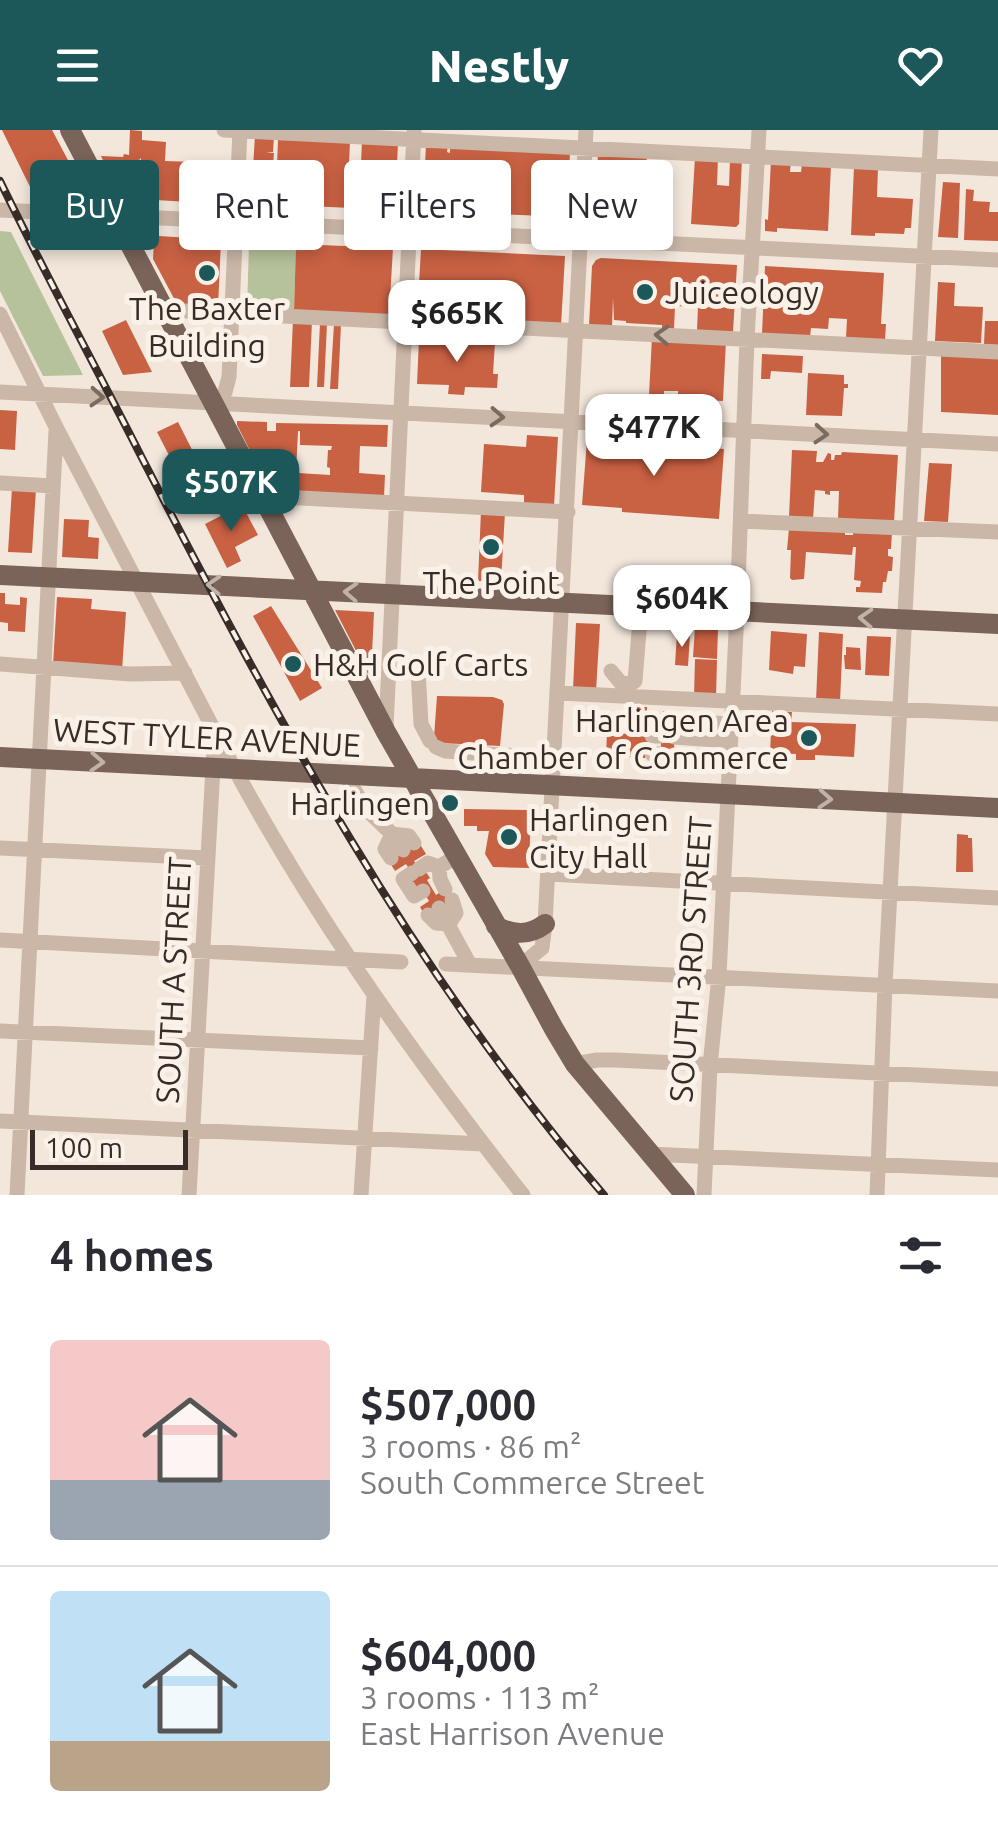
<!DOCTYPE html>
<html lang="en">
<head>
<meta charset="utf-8">
<style>
  :root { --surface:#fff; --page:#f2f2f3; --text:#2b2b33; --muted:#7c7c81; --line:#e1e1e2; --accent:#1c585a }
  body { margin:0; font-family:Ubuntu,sans-serif; background:var(--page); color:var(--text); height:100vh; display:flex; flex-direction:column; font-size:38px; white-space:nowrap }
  * { box-sizing:border-box; margin:0 }
  p { font-size:32px; color:var(--muted) }
  .icon { flex:none; width:55px; height:55px; fill:none; stroke:currentColor; stroke-width:2; stroke-linecap:round; stroke-linejoin:round }
  .map { position:relative; height:1065px; overflow:hidden }
  .sheet { display:flex; flex-direction:column; background:var(--surface); flex:1 }
  .sheet>* { flex:none }
  .guide { position:absolute; left:30px; top:30px; width:940px; height:90px; display:flex; gap:20px }
  .scale { position:absolute; left:30px; bottom:25px; width:158px; box-sizing:border-box; padding-left:10px; border:5px solid #372c28; border-top:0; font-size:28px; line-height:35px; white-space:nowrap; color:#372c28; -webkit-text-stroke:8px #faf2e8; paint-order:stroke }
  .price { position:absolute; translate:-50% -85px; padding:0 22px; border-radius:20px; background:#fff; color:#222; font-size:32px; line-height:65px; filter:drop-shadow(0 2px 5px #0008) }
  .price::after { content:''; position:absolute; left:50%; top:60px; width:30px; height:22px; margin-left:-15px; background:inherit; clip-path:polygon(0 0,100% 0,50% 100%) }
  .price.current { background:var(--accent); color:#fff }
  ul { padding:0; list-style:none }
  li { display:flex; align-items:center; gap:30px; height:250px; padding:0 50px }
  li+li { border-top:2px solid var(--line) }
  li span { display:grid; place-items:center; flex:none; width:280px; height:200px; border-radius:10px; color:#555 }
  li>.icon { margin-inline-start:auto }
  span .icon { width:120px; height:120px; fill:#fffc; stroke-width:1 }
  li b { font-size:42px }
  h2 { display:flex; justify-content:space-between; align-items:center; height:120px; padding:0 50px; font-size:42px }
  .pill { padding:0 35px; border-radius:10px; background:var(--surface); box-shadow:0 5px 15px #0003; font-size:35px; line-height:90px }
  .pill.current { background:var(--accent); color:#fff }
  header { display:flex; justify-content:space-between; align-items:center; height:130px; padding:0 50px; background:var(--accent); color:#fff; font-size:45px; font-weight:800 }
  .map>svg:first-child { display:block }
</style>
</head>
<body>
<header><svg class="icon" aria-label="menu" viewBox="0 0 24 24"><path d="M4 6h16M4 12h16M4 18h16"/></svg>Nestly<svg class="icon" aria-label="heart" viewBox="0 0 24 24"><path d="M12 20l-8-8c-3-5 5-10 8-4 3-6 11-1 8 4z"/></svg></header>
<div class="map">
<svg width="998" height="1065" viewBox="0 0 998 1065">
  <rect width="100%" height="100%" fill="#f3e7dc"/>
  <path fill="#b6c29b" d="M 0,101 L 11,102 L 83,245 L 43,246 L 0,161 Z
    M 249,112 L 296,114 L 294,182 L 247,181 Z"/>
  <path fill="#c96143" d="M 2,0 L 52,0 L 87,66 L 33,63 Z
    M 130,0 L 142,1 L 142,10 L 166,12 L 165,31 L 225,33 L 222,74 L 139,69 L 141,28 L 139,30 L 136,70 L 125,69 L 116,59 L 101,26 L 123,27 L 124,24 L 129,25 Z
    M 255,5 L 274,6 L 273,22 L 266,23 L 274,23 L 273,35 L 277,35 L 278,10 L 350,11 L 349,34 L 361,34 L 362,10 L 398,13 L 395,80 L 263,74 L 263,72 L 251,71 Z
    M 426,13 L 448,14 L 447,22 L 450,23 L 450,15 L 570,20 L 568,87 L 423,81 Z
    M 598,22 L 647,25 L 645,56 L 657,54 L 655,92 L 595,89 Z
    M 695,27 L 718,28 L 717,55 L 729,56 L 730,29 L 742,29 L 739,94 L 736,97 L 691,94 Z
    M 771,30 L 791,31 L 790,42 L 801,42 L 802,34 L 831,35 L 828,101 L 777,98 L 777,102 L 765,101 L 765,89 L 768,90 Z
    M 854,37 L 878,38 L 877,67 L 913,69 L 911,98 L 905,98 L 904,104 L 875,103 L 875,106 L 851,105 Z
    M 943,52 L 960,53 L 958,108 L 938,107 Z
    M 966,59 L 974,60 L 973,71 L 990,72 L 989,82 L 998,82 L 998,111 L 964,110 Z
    M 159,106 L 221,110 L 218,178 L 178,176 L 153,129 L 154,110 Z
    M 296,114 L 393,118 L 389,187 L 294,182 Z
    M 421,119 L 565,126 L 561,196 L 489,192 L 490,179 L 478,178 L 479,165 L 467,165 L 465,190 L 417,188 Z
    M 601,128 L 737,135 L 733,202 L 697,200 L 698,177 L 675,176 L 674,199 L 662,199 L 662,195 L 626,193 L 626,191 L 614,190 L 613,168 L 612,197 L 589,196 L 592,136 L 596,130 Z
    M 765,136 L 884,143 L 881,194 L 886,194 L 885,210 L 846,208 L 847,189 L 829,188 L 828,199 L 811,198 L 810,207 L 762,204 Z
    M 938,152 L 955,153 L 954,176 L 983,177 L 981,213 L 935,211 Z
    M 126,190 L 152,242 L 123,245 L 102,201 Z
    M 293,190 L 312,191 L 309,257 L 290,257 Z
    M 985,191 L 998,191 L 998,215 L 984,214 Z
    M 320,193 L 327,194 L 324,257 L 317,257 Z
    M 334,194 L 341,194 L 338,259 L 330,259 Z
    M 652,207 L 726,210 L 723,271 L 678,269 L 678,261 L 664,261 L 664,265 L 649,265 Z
    M 419,209 L 495,212 L 493,244 L 498,244 L 497,258 L 465,257 L 464,265 L 448,264 L 449,255 L 417,254 Z
    M 941,222 L 998,224 L 998,285 L 941,282 Z
    M 762,224 L 803,226 L 802,243 L 771,241 L 770,249 L 761,249 Z
    M 808,243 L 844,245 L 844,254 L 848,254 L 848,258 L 844,258 L 842,286 L 806,285 Z
    M 0,280 L 17,281 L 15,320 L 0,319 Z
    M 237,291 L 267,292 L 267,301 L 276,301 L 276,293 L 388,295 L 387,317 L 360,316 L 359,343 L 385,345 L 384,367 L 297,363 L 298,343 L 330,345 L 330,338 L 327,337 L 328,320 L 331,320 L 332,316 L 300,315 L 300,301 L 298,301 L 295,363 L 271,362 L 237,295 Z
    M 178,292 L 217,369 L 196,378 L 157,302 Z
    M 527,305 L 558,307 L 554,376 L 524,375 L 524,365 L 481,362 L 484,314 L 526,317 Z
    M 587,310 L 724,319 L 719,389 L 622,382 L 622,378 L 582,375 Z
    M 792,320 L 817,321 L 816,332 L 823,332 L 828,323 L 831,324 L 831,330 L 834,330 L 835,325 L 841,325 L 842,322 L 898,325 L 894,392 L 838,389 L 839,361 L 830,361 L 830,365 L 825,364 L 825,361 L 815,360 L 813,389 L 789,387 Z
    M 929,333 L 952,334 L 948,392 L 924,391 Z
    M 12,358 L 36,359 L 32,423 L 8,422 Z
    M 242,375 L 258,405 L 235,417 L 241,431 L 227,438 L 205,394 Z
    M 481,381 L 505,382 L 501,452 L 478,451 Z
    M 64,389 L 89,390 L 88,407 L 99,408 L 98,429 L 62,427 Z
    M 789,398 L 845,400 L 845,405 L 853,405 L 853,400 L 892,402 L 891,419 L 888,419 L 888,426 L 893,427 L 892,441 L 888,441 L 886,452 L 883,452 L 882,463 L 856,462 L 856,457 L 860,457 L 861,451 L 854,450 L 856,417 L 853,417 L 852,425 L 806,422 L 804,449 L 792,450 L 790,448 L 791,420 L 787,420 Z
    M 0,463 L 5,463 L 5,474 L 20,475 L 20,467 L 27,468 L 25,502 L 8,501 L 8,493 L 0,492 Z
    M 57,467 L 92,469 L 91,479 L 126,482 L 122,540 L 53,535 Z
    M 271,476 L 322,558 L 300,571 L 253,486 Z
    M 335,480 L 374,482 L 371,544 L 368,544 Z
    M 576,493 L 600,494 L 596,561 L 573,560 Z
    M 695,498 L 718,499 L 717,529 L 693,527 Z
    M 771,501 L 807,504 L 805,537 L 794,536 L 793,544 L 769,540 Z
    M 819,502 L 843,504 L 840,572 L 816,571 Z
    M 677,503 L 690,504 L 688,536 L 675,535 Z
    M 867,506 L 891,507 L 889,546 L 865,545 Z
    M 846,517 L 860,518 L 861,540 L 845,539 L 844,525 L 846,525 Z
    M 695,529 L 717,530 L 716,567 L 694,566 Z
    M 437,566 L 493,567 L 502,570 L 504,574 L 500,616 L 440,613 L 434,607 Z
    M 637,577 L 647,577 L 646,606 L 661,607 L 663,581 L 676,581 L 673,639 L 660,638 L 661,612 L 646,612 L 645,628 L 606,626 L 607,603 L 636,604 Z
    M 772,581 L 792,582 L 791,592 L 856,594 L 854,627 L 815,625 L 815,630 L 796,630 L 796,624 L 770,623 Z
    M 464,679 L 531,680 L 529,738 L 493,737 L 485,724 L 489,701 L 477,701 L 477,696 L 464,696 Z
    M 957,704 L 968,705 L 968,708 L 972,708 L 973,742 L 956,742 Z
    M 418,711 L 426,724 L 414,731 L 419,739 L 426,742 L 430,748 L 427,750 L 436,765 L 447,758 L 454,769 L 426,787 L 420,777 L 429,771 L 420,756 L 414,759 L 409,752 L 415,748 L 406,734 L 395,741 L 388,730 Z"/>
  <g fill="none" stroke-linecap="round" stroke-linejoin="round">
    <path stroke="#cbb7a7" stroke-width="15" d="M 224,0 L 998,39
      M 0,80 L 998,130
      M 165,180 L 998,222
      M 0,184 L 56,297 L 215,602 L 189,1065
      M 0,262 L 998,314
      M 215,275 L 225,262 L 229,247 L 240,0
      M 0,353 L 53,356
      M 264,368 L 282,367 L 568,382
      M 741,391 L 998,402
      M 0,534 L 130,544 L 185,543
      M 418,540 L 421,594 L 430,611
      M 611,541 L 621,553 L 630,554 L 635,551 L 641,477
      M 558,563 L 998,584
      M 653,590 L 662,591
      M 675,591 L 731,594
      M 386,598 L 414,2
      M 215,602 C 300,767 408,919 523,1065
      M 652,606 L 661,606
      M 674,607 L 730,611
      M 436,617 L 445,621 L 517,626
      M 652,624 L 661,624
      M 673,625 L 729,628
      M 345,645 L 366,679 L 392,704 L 403,720
      M 392,704 L 409,706 L 414,713
      M 0,718 L 207,728
      M 391,728 L 385,719 L 392,704
      M 439,737 L 440,749 L 445,759
      M 419,739 L 428,733 L 439,737 L 457,726
      M 412,743 L 403,749 L 414,766 L 423,761
      M 548,744 L 998,768
      M 439,778 L 470,835
      M 428,785 L 436,793 L 449,794
      M 449,794 L 456,783 L 452,770
      M 0,810 L 401,832
      M 446,834 L 998,861
      M 520,836 L 542,818 L 545,794 L 586,0
      M 0,901 L 371,918
      M 575,934 L 597,930 L 616,930 L 998,949
      M 0,991 L 483,1014
      M 649,1024 L 998,1040
      M 17,1065 L 56,301
      M 361,1065 L 374,865
      M 704,1065 L 710,936 L 719,846 L 737,482 L 747,209 L 759,0
      M 877,1065 L 885,855 L 931,0"/>
    <path stroke="#7a6359" stroke-width="20" d="M 70,0 L 386,602 L 520,836 L 554,899 L 575,934 L 685,1065
      M 0,445 L 998,494
      M 0,627 L 998,678
      M 496,796 C 513,805 529,806 545,794"/>
    <g stroke="#372c28" stroke-width="8">
      <path id="rail" d="M 0,51 C 45,144 95,235 142,328 C 276,588 412,842 604,1065"/>
    </g>
    <use href="#rail" stroke="#faf2e8" stroke-width="4" stroke-dasharray="11" stroke-linecap="butt"/>
  </g>
  <defs><path id="oneway-chevron" d="M-2-3.5L2.5 0L-2 3.5" fill="none" stroke-width="1.6" stroke-linecap="round" stroke-linejoin="round" transform="scale(2.5)"/></defs>
  <g stroke="#7a6b61">
    <use href="#oneway-chevron" transform="translate(662 205) rotate(-177)"/>
    <use href="#oneway-chevron" transform="translate(97 267) rotate(4)"/>
    <use href="#oneway-chevron" transform="translate(497 287) rotate(3)"/>
    <use href="#oneway-chevron" transform="translate(821 304) rotate(4)"/>
  </g>
  <g stroke="#c0b2a8">
    <use href="#oneway-chevron" transform="translate(214 455) rotate(-177)"/>
    <use href="#oneway-chevron" transform="translate(351 462) rotate(-177)"/>
    <use href="#oneway-chevron" transform="translate(866 488) rotate(-177)"/>
    <use href="#oneway-chevron" transform="translate(97 632) rotate(3)"/>
    <use href="#oneway-chevron" transform="translate(825 669) rotate(4)"/>
  </g>
  <g fill="#1c585a" stroke="#faf2e8" stroke-width="4">
    <circle cx="207" cy="143" r="10"/>
    <circle cx="645" cy="162" r="10"/>
    <circle cx="491" cy="417" r="10"/>
    <circle cx="293" cy="534" r="10"/>
    <circle cx="809" cy="608" r="10"/>
    <circle cx="450" cy="673" r="10"/>
    <circle cx="509" cy="707" r="10"/>
  </g>
  <g text-anchor="middle" dominant-baseline="central" stroke-width="10" stroke-linejoin="round" paint-order="stroke">
    <g font-size="32" fill="#372c28" stroke="#faf2e8" text-anchor="start">
      <text x="665" y="162">Juiceology</text>
      <text x="207" y="178" text-anchor="middle">The Baxter<tspan x="207" dy="37">Building</tspan></text>
      <text x="491" y="452" text-anchor="middle">The Point</text>
      <text x="313" y="534">H&amp;H Golf Carts</text>
      <text x="789" y="590" text-anchor="end">Harlingen Area<tspan x="789" dy="37">Chamber of Commerce</tspan></text>
      <text x="430" y="673" text-anchor="end">Harlingen</text>
      <text x="529" y="689">Harlingen<tspan x="529" dy="37">City Hall</tspan></text>
    </g>
    <g font-size="32" fill="#372c28" stroke="#faf2e8">
      <text transform="translate(207 607) rotate(3)">WEST TYLER AVENUE</text>
      <text transform="translate(690 829) rotate(-86)">SOUTH 3RD STREET</text>
      <text transform="translate(173 850) rotate(-87)">SOUTH A STREET</text>
    </g>
  </g>
</svg>
<div class="scale">100 m</div>
<b class="price" style="left:457px;top:235px">$665K</b>
<b class="price" style="left:654px;top:349px">$477K</b>
<b class="price current" style="left:231px;top:404px">$507K</b>
<b class="price" style="left:682px;top:520px">$604K</b>
<div class="guide">
<a class="pill current">Buy</a>
<a class="pill">Rent</a>
<a class="pill">Filters</a>
<a class="pill">New</a>
</div>
</div>
<section class="sheet">
<h2>4 homes<svg class="icon" aria-label="filters" viewBox="0 0 24 24"><path d="M4 7h16M4 17h16"/><circle cx="9" cy="7" r="2"/><circle cx="15" cy="17" r="2"/></svg></h2>
<ul>
<li><span style="background:linear-gradient(#f6c9c9 70%,#9aa5b1 0)"><svg class="icon" aria-label="home" viewBox="0 0 24 24"><path d="M3 11l9-7 9 7M6 9v11h12V9"/></svg></span><div><b>$507,000</b><p>3 rooms · 86 m²</p><p>South Commerce Street</p></div></li>
<li><span style="background:linear-gradient(#bfe0f5 75%,#b9a48a 0)"><svg class="icon" aria-label="home" viewBox="0 0 24 24"><path d="M3 11l9-7 9 7M6 9v11h12V9"/></svg></span><div><b>$604,000</b><p>3 rooms · 113 m²</p><p>East Harrison Avenue</p></div></li>
</ul>
</section>
</body>
</html>
